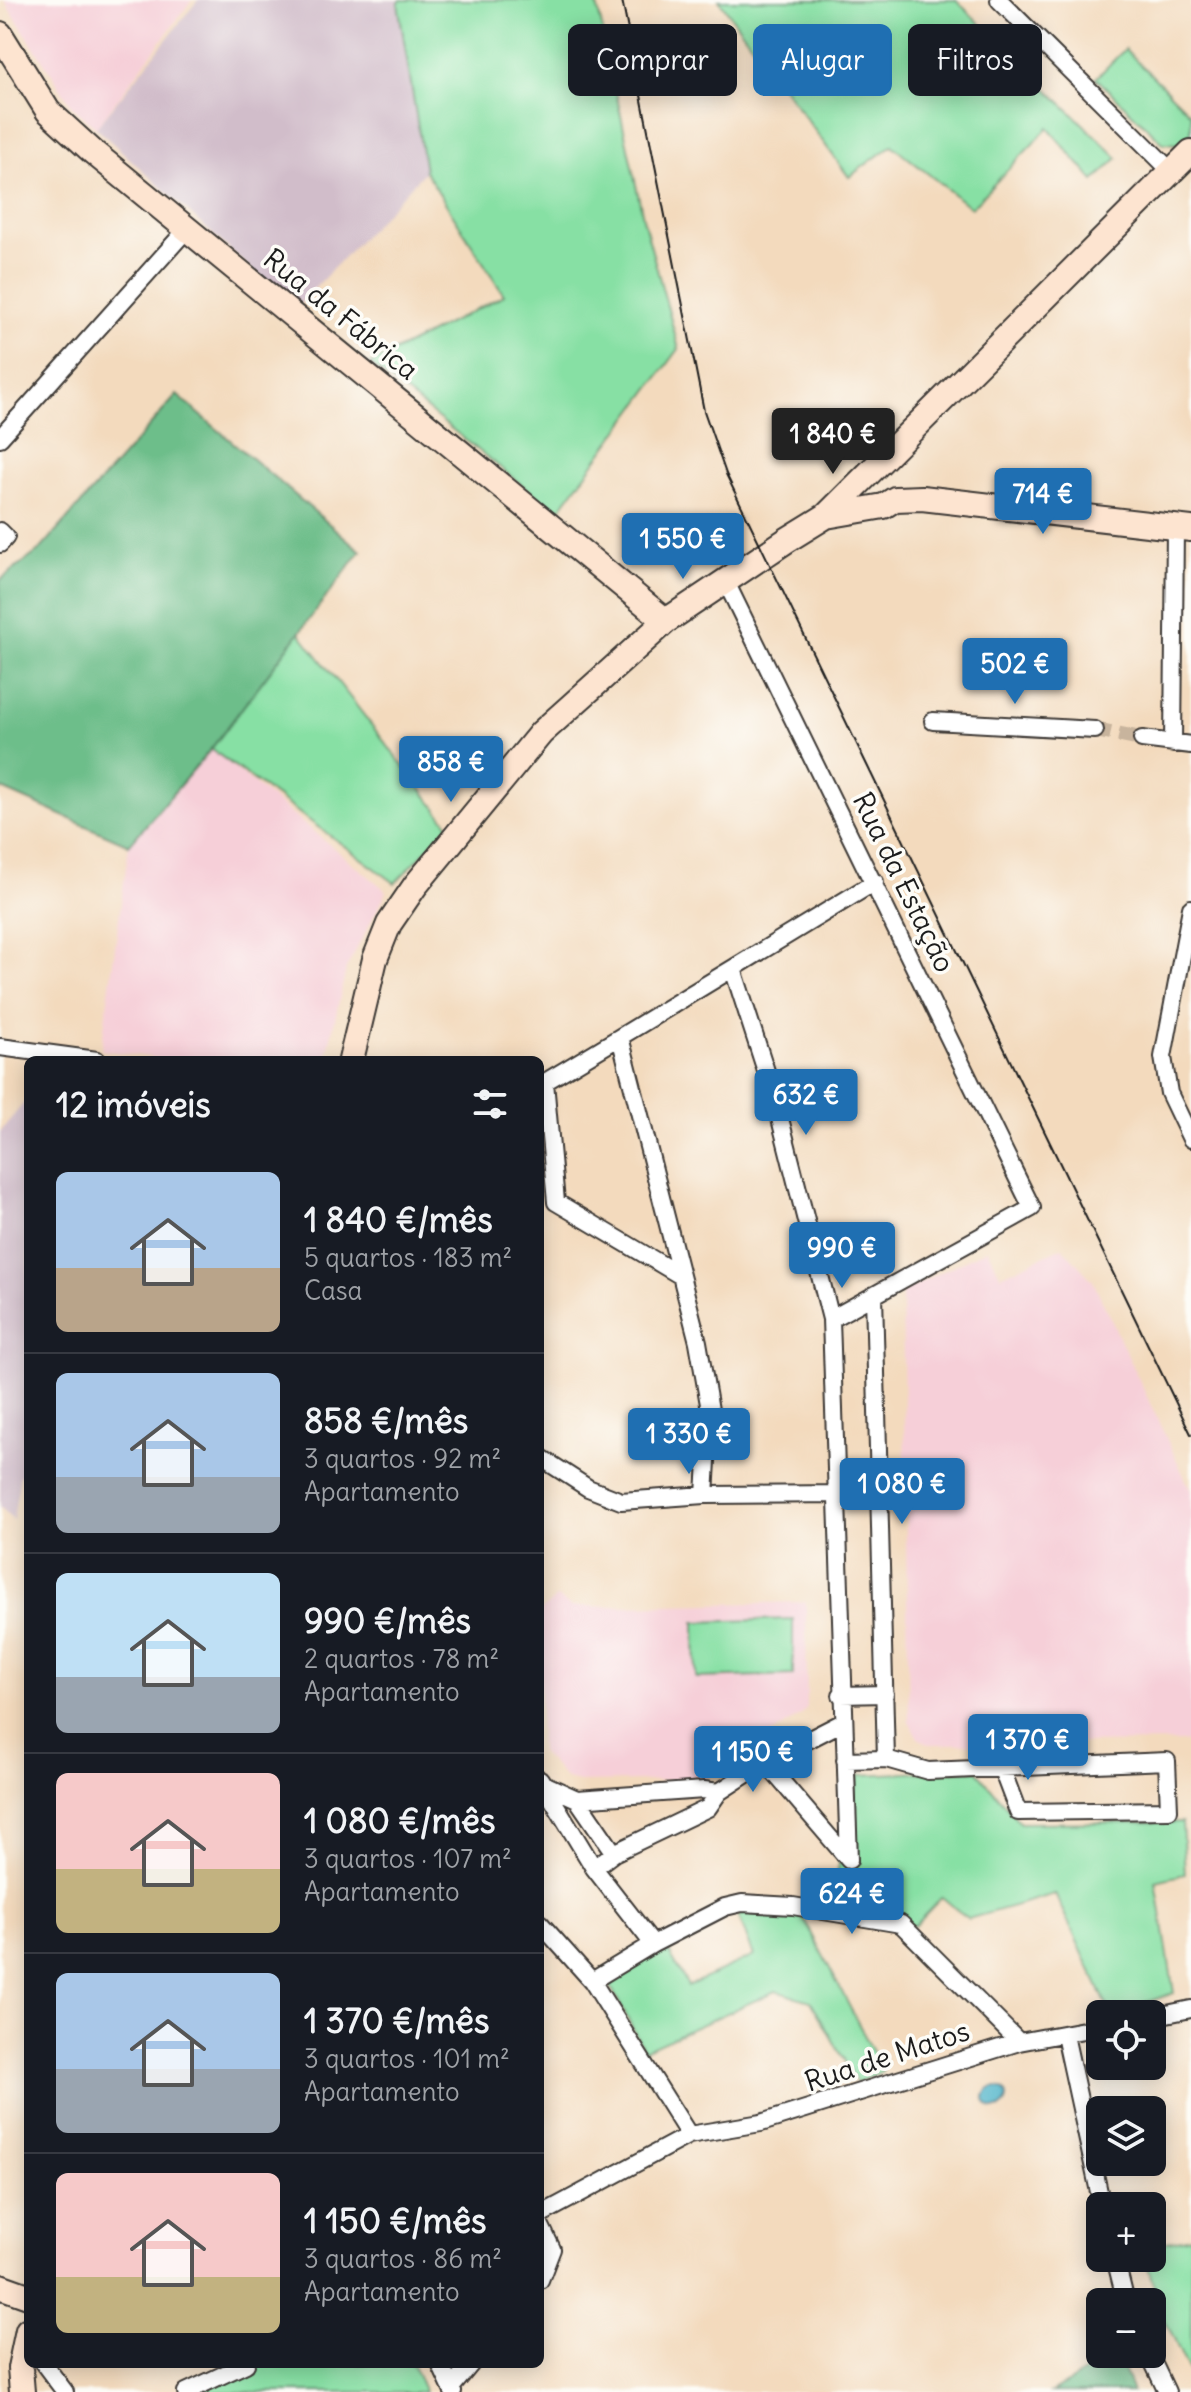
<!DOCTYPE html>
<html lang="pt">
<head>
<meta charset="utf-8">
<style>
  :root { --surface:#171b24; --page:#20242c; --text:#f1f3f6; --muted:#9ea1a6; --line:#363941; --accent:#1f6fb2 }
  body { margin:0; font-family:Delius,sans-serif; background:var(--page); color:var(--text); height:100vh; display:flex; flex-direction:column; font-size:30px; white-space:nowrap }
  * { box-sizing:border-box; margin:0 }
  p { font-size:26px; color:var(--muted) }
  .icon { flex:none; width:44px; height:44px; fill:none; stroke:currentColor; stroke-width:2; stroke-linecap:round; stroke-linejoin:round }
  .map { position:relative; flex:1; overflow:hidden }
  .side { position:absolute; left:24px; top:1056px; width:520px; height:1312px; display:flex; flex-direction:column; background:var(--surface); border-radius:12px; box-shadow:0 4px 20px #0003 }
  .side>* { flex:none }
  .top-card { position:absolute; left:568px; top:24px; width:502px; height:72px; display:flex; gap:16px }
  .fabs { position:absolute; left:1086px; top:2000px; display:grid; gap:16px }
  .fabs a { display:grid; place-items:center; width:80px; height:80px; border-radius:12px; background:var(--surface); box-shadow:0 4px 20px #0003; font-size:40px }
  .price { position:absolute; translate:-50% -68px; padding:0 18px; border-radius:8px; background:var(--accent); color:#fff; font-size:26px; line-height:52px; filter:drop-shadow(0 2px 4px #0008) }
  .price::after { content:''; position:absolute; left:50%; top:48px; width:24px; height:18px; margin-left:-12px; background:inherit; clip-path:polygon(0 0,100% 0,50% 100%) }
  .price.selected { background:#222; color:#fff }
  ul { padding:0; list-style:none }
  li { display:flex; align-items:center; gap:24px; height:200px; padding:0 32px }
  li+li { border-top:2px solid var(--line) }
  li span { display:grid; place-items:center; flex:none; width:224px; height:160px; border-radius:12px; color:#555 }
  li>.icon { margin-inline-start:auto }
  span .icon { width:96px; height:96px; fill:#fffc; stroke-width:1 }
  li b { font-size:34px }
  h2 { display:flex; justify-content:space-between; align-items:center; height:96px; padding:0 32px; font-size:34px }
  .chip { padding:0 28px; border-radius:12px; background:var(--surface); box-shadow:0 4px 20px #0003; font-size:28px; line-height:72px }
  .chip.selected { background:var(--accent); color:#fff }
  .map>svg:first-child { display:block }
</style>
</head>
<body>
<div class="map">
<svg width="1191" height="2392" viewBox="0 0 1191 2392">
  <rect width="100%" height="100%" fill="#fdfcf7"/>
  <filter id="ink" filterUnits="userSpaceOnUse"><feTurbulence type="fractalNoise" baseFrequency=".0125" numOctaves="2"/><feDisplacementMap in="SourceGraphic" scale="16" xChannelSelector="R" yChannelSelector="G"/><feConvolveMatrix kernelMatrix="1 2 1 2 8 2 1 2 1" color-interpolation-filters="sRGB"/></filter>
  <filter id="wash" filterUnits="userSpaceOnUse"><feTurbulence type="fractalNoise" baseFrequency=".006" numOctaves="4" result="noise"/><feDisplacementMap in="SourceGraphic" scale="32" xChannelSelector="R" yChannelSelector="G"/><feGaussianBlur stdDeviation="1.8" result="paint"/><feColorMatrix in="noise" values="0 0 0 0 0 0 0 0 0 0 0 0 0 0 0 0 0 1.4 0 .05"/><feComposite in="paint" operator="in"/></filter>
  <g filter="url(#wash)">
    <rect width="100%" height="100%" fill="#f3dabd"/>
    <path fill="#f6cfd8" d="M 4,0 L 192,0 L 96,128 L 72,106 Z
      M 211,749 L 387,891 L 346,969 L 326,1060 L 169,1060 L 101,1050 L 129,845 Z
      M 1062,1247 L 1093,1281 L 1191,1491 L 1191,1774 L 1189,1742 L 929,1744 L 918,1738 L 909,1722 L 902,1292 L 987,1249 L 1001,1276 Z
      M 557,1597 L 571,1607 L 806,1602 L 807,1707 L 801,1715 L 703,1780 L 579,1782 L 566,1779 L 540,1752 L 540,1612 Z"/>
    <path fill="#d1bdca" d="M 198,0 L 401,0 L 398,4 L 425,171 L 295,309 L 96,128 Z
      M 28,1098 L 28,1477 L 20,1475 L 13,1520 L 0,1506 L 0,1132 Z"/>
    <path fill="#87e0a4" stroke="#527e60" stroke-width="2" d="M 401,0 L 596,0 L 644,222 L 679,349 L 557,513 L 370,364 L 504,295 L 425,171 L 398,3 Z
      M 719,0 L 956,0 L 1118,158 L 1094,181 L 1048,128 L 971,208 L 892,145 L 849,177 Z
      M 1125,49 L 1191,114 L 1191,133 L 1179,144 L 1163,143 L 1096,78 Z
      M 299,632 L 450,826 L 395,883 L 211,749 Z
      M 793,1619 L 793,1675 L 696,1678 L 695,1622 Z
      M 976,1770 L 1020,1823 L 1182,1822 L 1185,1874 L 1156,1881 L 1174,1993 L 1111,2014 L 1055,1894 L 968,1919 L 942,1897 L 914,1926 L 831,1900 L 859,1775 Z
      M 737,1912 L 802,1915 L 883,2071 L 857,2083 L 811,2001 L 776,1991 L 644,2050 L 604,1974 L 663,1942 L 688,1986 L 754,1956 Z
      M 1191,2237 L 1191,2376 L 1164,2318 L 1145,2258 L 1152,2258 L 1152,2245 Z
      M 256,2364 L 412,2364 L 425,2392 L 192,2392 Z"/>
    <path fill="#6dbe8a" stroke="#446d53" stroke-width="2" d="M 177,395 L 361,551 L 211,749 L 129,845 L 0,788 L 0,580 L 40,550 Z
      M 1100,2345 L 1100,2354 C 1122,2354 1124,2374 1132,2392 L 1051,2392 L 1084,2373 Z"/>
    <path fill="#4bb2c9" stroke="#346772" stroke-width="2" d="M985 2098a11 11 0 1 1 22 0a11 11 0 1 1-22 0Z"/>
  </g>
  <g filter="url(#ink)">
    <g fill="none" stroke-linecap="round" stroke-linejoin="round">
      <path stroke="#c8b49d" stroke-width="16" stroke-dasharray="16 8" stroke-linecap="butt" d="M 1095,730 L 1142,739"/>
      <g stroke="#3c3834" stroke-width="20">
        <path id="street" d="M 999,0 L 1171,171
          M 0,438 L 188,228
          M 0,531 L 6,537 L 0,544
          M 726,582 L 1032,1208 L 831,1319
          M 933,721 L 1095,730
          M 1142,739 L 1191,745
          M 1173,744 L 1175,528
          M 1191,908 L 1163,1057 L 1169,1093 L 1191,1139
          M 733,969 L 775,1099 L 831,1319 L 849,1860
          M 620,1037 L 545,1082 L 556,1202 L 681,1276
          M 0,1047 L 97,1060
          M 874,1295 L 886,1759
          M 540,1457 L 588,1488 L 621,1501 L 705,1495 L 839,1494
          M 705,1495 L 710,1410 L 698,1342 L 620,1037 L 875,882
          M 841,1695 L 885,1694
          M 845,1760 L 886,1759 L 928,1771 L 1167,1761 L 1169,1810 L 1018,1812 L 1001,1767
          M 765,1762 L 849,1860
          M 540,1779 L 594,1868 L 653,1944
          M 544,1784 L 577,1799 L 704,1790 L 719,1792
          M 577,1799 L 614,1853
          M 594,1868 L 614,1853 L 708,1808 L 719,1792 L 765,1762 L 843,1722
          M 540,1923 L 592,1981 L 689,2135
          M 592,1981 L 653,1944 L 725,1907 L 742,1903 L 793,1906 L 901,1924 L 1019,2042
          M 1152,2017 L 1191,2009
          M 1065,2035 L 1102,2206
          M 540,2215 L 689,2135 L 761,2123 L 1019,2042 L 1100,2027
          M 540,2224 L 552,2249 L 540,2280
          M 1115,2258 L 1126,2302
          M 1149,2354 L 1167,2392
          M 44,2364 L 65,2392
          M 440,2364 L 453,2392
          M 452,2387 L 471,2364
          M 186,2392 L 246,2364"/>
      </g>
      <g stroke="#3c3834" stroke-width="28">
        <path id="secondary" d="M 0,34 L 48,111 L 93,152 L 666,621
          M 826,516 L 1191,152
          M 351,1060 L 375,959 L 389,924 L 415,886 L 541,733 L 666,621 L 787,540 L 826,516 L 884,506 L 895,499 L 922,498 L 1191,529
          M 0,2286 L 28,2296
          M 22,2392 L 20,2368 L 28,2330"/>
      </g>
      <use href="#street" stroke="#fff" stroke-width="16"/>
      <use href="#secondary" stroke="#fde4d0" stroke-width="24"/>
      <path stroke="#1c1c1c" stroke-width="2" d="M 622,0 L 704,411 L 726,474 L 1191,1434"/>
    </g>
  </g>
  <g text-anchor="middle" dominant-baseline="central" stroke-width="7" stroke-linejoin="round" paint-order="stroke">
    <g font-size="28" fill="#1c1c1c" stroke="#fdfcf7">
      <text transform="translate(341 314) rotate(39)">Rua da Fábrica</text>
      <text transform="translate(904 882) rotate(64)">Rua da Estação</text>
      <text transform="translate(887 2056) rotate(-18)">Rua de Matos</text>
    </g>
  </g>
</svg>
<div class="fabs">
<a><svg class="icon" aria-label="locate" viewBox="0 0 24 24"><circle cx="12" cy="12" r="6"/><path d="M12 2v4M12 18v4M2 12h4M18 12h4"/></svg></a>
<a><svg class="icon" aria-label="layers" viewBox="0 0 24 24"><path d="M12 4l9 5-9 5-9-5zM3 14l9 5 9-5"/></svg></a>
<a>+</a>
<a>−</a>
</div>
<b class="price selected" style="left:833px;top:476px">1 840 €</b>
<b class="price" style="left:1043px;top:536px">714 €</b>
<b class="price" style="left:683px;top:581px">1 550 €</b>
<b class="price" style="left:1015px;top:706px">502 €</b>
<b class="price" style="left:451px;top:804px">858 €</b>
<b class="price" style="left:806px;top:1137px">632 €</b>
<b class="price" style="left:842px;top:1290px">990 €</b>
<b class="price" style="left:689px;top:1476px">1 330 €</b>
<b class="price" style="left:902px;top:1526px">1 080 €</b>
<b class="price" style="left:1028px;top:1782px">1 370 €</b>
<b class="price" style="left:753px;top:1794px">1 150 €</b>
<b class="price" style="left:852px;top:1936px">624 €</b>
<div class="top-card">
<a class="chip">Comprar</a>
<a class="chip selected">Alugar</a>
<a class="chip">Filtros</a>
</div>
<section class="side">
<h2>12 imóveis<svg class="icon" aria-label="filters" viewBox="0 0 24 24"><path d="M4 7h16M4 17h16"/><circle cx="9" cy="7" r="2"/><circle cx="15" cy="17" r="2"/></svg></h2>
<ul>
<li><span style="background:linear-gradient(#a9c7e8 60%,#b9a48a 0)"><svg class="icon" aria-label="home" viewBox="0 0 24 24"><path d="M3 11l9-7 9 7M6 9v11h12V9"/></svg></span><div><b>1 840 €/mês</b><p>5 quartos · 183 m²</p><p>Casa</p></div></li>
<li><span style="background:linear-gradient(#a9c7e8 65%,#9aa5b1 0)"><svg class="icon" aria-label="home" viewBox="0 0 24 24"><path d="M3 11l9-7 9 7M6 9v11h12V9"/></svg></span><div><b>858 €/mês</b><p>3 quartos · 92 m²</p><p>Apartamento</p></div></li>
<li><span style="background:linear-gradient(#bfe0f5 65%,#9aa5b1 0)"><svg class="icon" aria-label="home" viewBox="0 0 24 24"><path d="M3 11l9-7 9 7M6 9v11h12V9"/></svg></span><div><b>990 €/mês</b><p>2 quartos · 78 m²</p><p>Apartamento</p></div></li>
<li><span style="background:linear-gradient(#f6c9c9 60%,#c2b280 0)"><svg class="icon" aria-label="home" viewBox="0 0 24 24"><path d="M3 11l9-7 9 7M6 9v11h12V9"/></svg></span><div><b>1 080 €/mês</b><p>3 quartos · 107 m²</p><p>Apartamento</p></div></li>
<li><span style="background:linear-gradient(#a9c7e8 60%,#9aa5b1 0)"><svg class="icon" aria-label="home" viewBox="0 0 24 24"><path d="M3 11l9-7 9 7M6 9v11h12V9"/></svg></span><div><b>1 370 €/mês</b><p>3 quartos · 101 m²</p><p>Apartamento</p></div></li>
<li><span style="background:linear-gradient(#f6c9c9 65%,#c2b280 0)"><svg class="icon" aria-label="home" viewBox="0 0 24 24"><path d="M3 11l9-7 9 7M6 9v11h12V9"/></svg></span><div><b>1 150 €/mês</b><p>3 quartos · 86 m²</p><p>Apartamento</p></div></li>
</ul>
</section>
</div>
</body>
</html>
